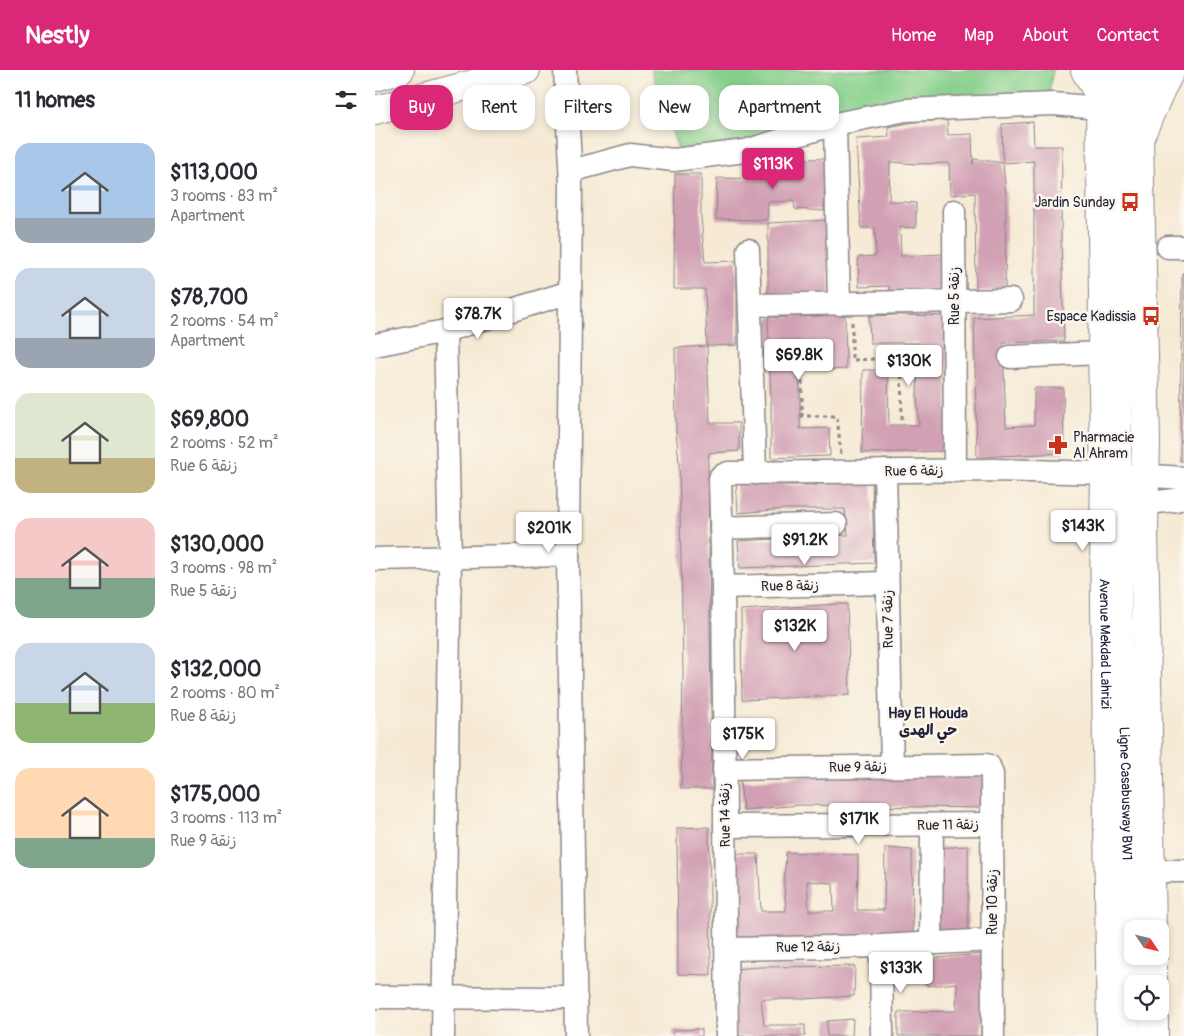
<!DOCTYPE html>
<html lang="en">
<head>
<meta charset="utf-8">
<style>
  :root { --surface:#fff; --page:#f2f2f3; --text:#2b2b33; --muted:#7c7c81; --accent:#db2777 }
  body { margin:0; font-family:Pangolin,"Playpen Sans Arabic",sans-serif; background:var(--page); color:var(--text); height:100vh; display:flex; flex-direction:column; font-size:19px; white-space:nowrap }
  * { box-sizing:border-box; margin:0 }
  p { font-size:16px; color:var(--muted) }
  .icon { flex:none; width:28px; height:28px; fill:none; stroke:currentColor; stroke-width:2; stroke-linecap:round; stroke-linejoin:round }
  .map { position:relative; flex:1; overflow:hidden }
  .drawer { display:flex; flex-direction:column; background:var(--surface); width:375px }
  .drawer>* { flex:none }
  .banner { position:absolute; left:15px; top:15px; width:475px; height:45px; display:flex; gap:10px }
  .needle { width:32px; rotate:125deg }
  .tools { position:absolute; left:749px; top:850px; display:grid; gap:10px }
  .tools a { display:grid; place-items:center; width:45px; height:45px; border-radius:10px; background:var(--surface); box-shadow:0 2px 8px #0003; font-size:25px }
  .price { position:absolute; translate:-50% -42px; padding:0 11px; border-radius:5px; background:#fff; color:#222; font-size:16px; line-height:32px; filter:drop-shadow(0 1px 2px #0008) }
  .price::after { content:''; position:absolute; left:50%; top:30px; width:15px; height:11px; margin-left:-8px; background:inherit; clip-path:polygon(0 0,100% 0,50% 100%) }
  .price.current { background:var(--accent); color:#fff }
  ul { padding:0; list-style:none }
  li { display:flex; align-items:center; gap:15px; height:125px; padding:0 15px }
  li span { display:grid; place-items:center; flex:none; width:140px; height:100px; border-radius:15px; color:#555 }
  li>.icon { margin-inline-start:auto }
  span .icon { width:60px; height:60px; fill:#fffc; stroke-width:1 }
  li b { font-size:21px }
  h2 { display:flex; justify-content:space-between; align-items:center; height:60px; padding:0 15px; font-size:21px }
  .pill { padding:0 18px; border-radius:15px; background:var(--surface); box-shadow:0 2px 8px #0003; font-size:18px; line-height:45px }
  .pill.current { background:var(--accent); color:#fff }
  header { display:flex; align-items:center; gap:30px; box-sizing:border-box; height:70px; padding:0 25px; background:var(--accent); color:#fff }
  header strong { font-size:24px }
  nav { display:flex; gap:28px; margin-inline-start:auto; font-size:18px }
  main { display:flex; flex:1; min-height:0 }
  .map>svg:first-child { display:block }
</style>
</head>
<body>
<header>
<strong>Nestly</strong>
<nav><a>Home</a><a>Map</a><a>About</a><a>Contact</a></nav>
</header>
<main>
<section class="drawer">
<h2>11 homes<svg class="icon" aria-label="filters" viewBox="0 0 24 24"><path d="M4 7h16M4 17h16"/><circle cx="9" cy="7" r="2"/><circle cx="15" cy="17" r="2"/></svg></h2>
<ul>
<li><span style="background:linear-gradient(#a9c7e8 75%,#9aa5b1 0)"><svg class="icon" aria-label="home" viewBox="0 0 24 24"><path d="M3 11l9-7 9 7M6 9v11h12V9"/></svg></span><div><b>$113,000</b><p>3 rooms · 83 m²</p><p>Apartment</p></div></li>
<li><span style="background:linear-gradient(#c9d6e8 70%,#9aa5b1 0)"><svg class="icon" aria-label="home" viewBox="0 0 24 24"><path d="M3 11l9-7 9 7M6 9v11h12V9"/></svg></span><div><b>$78,700</b><p>2 rooms · 54 m²</p><p>Apartment</p></div></li>
<li><span style="background:linear-gradient(#dfe7d0 65%,#c2b280 0)"><svg class="icon" aria-label="home" viewBox="0 0 24 24"><path d="M3 11l9-7 9 7M6 9v11h12V9"/></svg></span><div><b>$69,800</b><p>2 rooms · 52 m²</p><p>Rue 6 زنقة</p></div></li>
<li><span style="background:linear-gradient(#f6c9c9 60%,#7fa58c 0)"><svg class="icon" aria-label="home" viewBox="0 0 24 24"><path d="M3 11l9-7 9 7M6 9v11h12V9"/></svg></span><div><b>$130,000</b><p>3 rooms · 98 m²</p><p>Rue 5 زنقة</p></div></li>
<li><span style="background:linear-gradient(#c9d6e8 60%,#8fb573 0)"><svg class="icon" aria-label="home" viewBox="0 0 24 24"><path d="M3 11l9-7 9 7M6 9v11h12V9"/></svg></span><div><b>$132,000</b><p>2 rooms · 80 m²</p><p>Rue 8 زنقة</p></div></li>
<li><span style="background:linear-gradient(#ffd9b3 70%,#7fa58c 0)"><svg class="icon" aria-label="home" viewBox="0 0 24 24"><path d="M3 11l9-7 9 7M6 9v11h12V9"/></svg></span><div><b>$175,000</b><p>3 rooms · 113 m²</p><p>Rue 9 زنقة</p></div></li>
</ul>
</section>
<div class="map">
<svg width="809" height="966" viewBox="0 0 809 966">
  <rect width="100%" height="100%" fill="#fbf7ec"/>
  <filter id="ink" filterUnits="userSpaceOnUse"><feTurbulence type="fractalNoise" baseFrequency=".02" numOctaves="2"/><feDisplacementMap in="SourceGraphic" scale="10" xChannelSelector="R" yChannelSelector="G"/><feConvolveMatrix kernelMatrix="1 2 1 2 8 2 1 2 1" color-interpolation-filters="sRGB"/></filter>
  <filter id="wash" filterUnits="userSpaceOnUse"><feTurbulence type="fractalNoise" baseFrequency=".0096" numOctaves="4" result="noise"/><feDisplacementMap in="SourceGraphic" scale="20" xChannelSelector="R" yChannelSelector="G"/><feGaussianBlur stdDeviation="1.12" result="paint"/><feColorMatrix in="noise" values="0 0 0 0 0 0 0 0 0 0 0 0 0 0 0 0 0 1.4 0 .05"/><feComposite in="paint" operator="in"/></filter>
  <g filter="url(#wash)">
    <rect width="100%" height="100%" fill="#f6ead5"/>
    <path fill="#87d08b" stroke="#547963" d="M 276,0 L 678,0 L 673,28 L 528,38 L 308,94 Z"/>
    <g id="blocks">
      <path fill="#d1a0b4" fill-rule="evenodd" d="M 572,50 L 573,65 L 597,64 L 598,95 L 599,89 L 628,93 L 631,126 L 630,220 L 601,221 L 600,123 L 575,125 L 574,93 L 541,94 L 515,92 L 514,131 L 541,133 L 541,158 L 525,157 L 526,186 L 569,184 L 571,220 L 515,222 L 514,216 L 484,217 L 483,187 L 501,186 L 500,158 L 486,158 L 481,69 L 514,67 L 513,57 L 539,52 Z
        M 658,52 L 659,76 L 687,76 L 686,166 L 689,271 L 628,273 L 631,357 L 659,355 L 659,318 L 688,318 L 689,383 L 602,387 L 599,248 L 659,245 L 659,91 L 628,93 L 627,54 Z
        M 393,88 L 451,89 L 449,141 L 420,139 L 419,131 L 393,132 L 392,150 L 341,149 L 342,108 L 393,109 Z
        M 300,104 L 326,104 L 326,147 L 330,192 L 362,191 L 362,275 L 332,276 L 330,219 L 299,219 Z
        M 451,150 L 455,223 L 393,223 L 393,153 Z
        M 807,203 L 809,203 L 809,391 L 805,391 Z
        M 470,245 L 471,299 L 451,300 L 450,271 L 423,272 L 425,327 L 425,359 L 454,358 L 455,386 L 396,388 L 396,328 L 393,248 Z
        M 522,245 L 573,246 L 572,381 L 487,383 L 488,300 L 513,300 L 514,355 L 544,355 L 542,326 L 544,273 L 495,273 L 494,246 Z
        M 332,276 L 335,353 L 364,353 L 364,381 L 334,383 L 333,393 L 337,719 L 306,719 L 308,604 L 306,489 L 304,393 L 301,361 L 300,278 Z
        M 410,409 L 410,415 L 442,415 L 443,409 L 497,409 L 499,493 L 365,498 L 363,471 L 473,465 L 470,439 L 410,439 L 363,443 L 361,411 Z
        M 464,534 L 472,534 L 475,625 L 367,630 L 366,540 Z
        M 423,706 L 609,706 L 608,738 L 425,735 L 368,740 L 365,711 Z
        M 334,757 L 336,905 L 303,904 L 302,758 Z
        M 593,776 L 593,866 L 559,866 L 560,778 Z
        M 510,778 L 537,780 L 538,867 L 358,873 L 357,784 L 383,784 L 386,841 L 411,841 L 409,814 L 411,782 L 483,785 L 482,840 L 509,840 ZM 432,811 L 458,813 L 459,841 L 434,841 Z
        M 607,884 L 608,911 L 606,966 L 523,966 L 523,942 L 581,941 L 582,913 L 552,916 L 550,889 Z
        M 480,896 L 479,926 L 428,929 L 386,929 L 389,955 L 430,955 L 430,966 L 360,966 L 358,899 L 387,897 Z
        M 478,949 L 477,966 L 452,966 L 452,951 Z
        M 327,959 L 327,966 L 298,966 L 298,960 Z"/>
    </g>
  </g>
  <g filter="url(#ink)">
    <use href="#blocks" fill-opacity="0" stroke="#8c8688" stroke-width="1"/>
    <g fill="none" stroke-linecap="round" stroke-linejoin="round">
      <g stroke="#8c8688" stroke-width="25">
        <g id="minor">
          <path d="M 190,0 L 196,113 L 193,485 L 201,966"/>
          <path id="s1" d="M 752,0 L 747,44 L 746,75 L 745,523 L 752,732 L 754,966"/>
          <path d="M 196,101 L 255,85 L 299,90 L 370,81 L 460,54"/>
          <path d="M 579,141 L 580,401"/>
          <path d="M 793,177 L 809,177"/>
          <path d="M 373,180 L 380,403"/>
          <path d="M 464,234 L 460,54 L 531,40 L 678,34 L 725,38"/>
          <path d="M 375,235 L 636,230"/>
          <path d="M 0,275 L 70,261 L 195,222"/>
          <path d="M 635,287 L 727,283"/>
          <path d="M 510,401 L 517,696"/>
          <path d="M 753,435 L 801,430 L 809,427"/>
          <path d="M 346,458 L 461,454"/>
          <path d="M 0,489 L 193,485"/>
          <path d="M 348,517 L 512,513"/>
          <path d="M 349,699 L 611,695 L 614,696 L 617,704 L 618,966"/>
          <path d="M 350,756 L 617,754"/>
          <path d="M 776,801 L 809,801"/>
          <path d="M 556,873 L 557,756"/>
          <path d="M 506,876 L 618,870"/>
          <path d="M 352,879 L 506,876 L 507,966"/>
          <path d="M 0,927 L 201,928"/>
          <path d="M 68,966 L 75,488 L 70,261"/>
          <path d="M 352,966 L 348,517 L 345,409 L 346,406 L 353,403 L 617,400 L 730,403 L 809,408"/>
        </g>
      </g>
      <g stroke="#8c8688" stroke-width="30">
        <g id="major">
          <path id="s2" d="M 729,0 L 725,38 L 728,225 L 727,283 L 730,403 L 729,463 L 736,966"/>
          <path d="M 768,0 L 764,28 L 764,69 L 771,371 L 769,460 L 777,859"/>
          <path d="M 778,886 L 778,914"/>
          <path d="M 779,941 L 779,966"/>
        </g>
      </g>
      <g stroke="#8c8688" stroke-width="30">
        <path id="highway" d="M 710,0 L 726,28
          M 0,7 L 25,0
          M 0,40 L 151,0
          M 764,69 L 786,19 L 796,0"/>
      </g>
      <path stroke="#8c8688" stroke-width="3" stroke-dasharray="4 4" stroke-linecap="butt" d="M 477,252 L 477,290 L 526,288 L 527,349
        M 427,303 L 427,346 L 462,346 L 466,384"/>
      <use href="#minor" stroke="#fff" stroke-width="22"/>
      <use href="#major" stroke="#fff" stroke-width="28"/>
      <use href="#highway" stroke="#fff" stroke-width="28"/>
    </g>
  </g>
  <defs>
    <g id="bus-bare" transform="scale(1.5)"><path d="M-5-6H5V4H4V6H2V4H-2V6H-4V4H-5ZM-3.5-4V0h7V-4ZM-3.5 1.2v1.5H-2V1.2ZM2 1.2v1.5H3.5V1.2Z" fill="#c8321e" stroke="#fbf7ec" stroke-width="2.5" paint-order="stroke"/></g>
    <g id="pharmacy-bare" transform="scale(1.5)"><path d="M-2-6h4v4h4v4h-4v4h-4v-4h-4v-4h4Z" fill="#c8321e" stroke="#fbf7ec" stroke-width="2.5" paint-order="stroke"/></g>
  </defs>
  <g fill-rule="evenodd">
    <use href="#bus-bare" x="755" y="132"/>
    <use href="#bus-bare" x="776" y="246"/>
    <use href="#pharmacy-bare" x="683" y="375"/>
  </g>
  <g text-anchor="middle" dominant-baseline="central" stroke-width="5" stroke-linejoin="round" paint-order="stroke">
    <g font-size="14" fill="#22223b" stroke="#fbf7ec" text-anchor="end">
      <text x="740" y="132">Jardin Sunday</text>
      <text x="761" y="246">Espace Kadissia</text>
      <text x="698" y="367" text-anchor="start">Pharmacie<tspan x="698" dy="16">Al Ahram</tspan></text>
    </g>
    <g font-size="14" fill="#22223b" stroke="#fbf7ec">
      <text transform="translate(579 226) rotate(-90)">Rue 5 زنقة</text>
      <text transform="translate(539 401) rotate(-1)">Rue 6 زنقة</text>
      <text transform="translate(415 516) rotate(-1)">Rue 8 زنقة</text>
      <text transform="translate(513 549) rotate(-91)">Rue 7 زنقة</text>
      <text stroke="none"><textPath href="#s2" startOffset="574">Avenue Mekdad Lahrizi</textPath></text>
      <text transform="translate(483 697) rotate(-1)">Rue 9 زنقة</text>
      <text stroke="none"><textPath href="#s1" startOffset="724">Ligne Casabusway BW1</textPath></text>
      <text transform="translate(350 745) rotate(-91)">Rue 14 زنقة</text>
      <text transform="translate(573 755) rotate(-1)">Rue 11 زنقة</text>
      <text transform="translate(617 832) rotate(-90)">Rue 10 زنقة</text>
      <text transform="translate(433 877) rotate(-1)">Rue 12 زنقة</text>
    </g>
    <g font-size="15" font-weight="bold" fill="#22223b" stroke="#fbf7ec">
      <text x="553" y="643">Hay El Houda<tspan x="553" dy="17">حي الهدى</tspan></text>
    </g>
  </g>
</svg>
<div class="tools">
<a><svg class="needle" viewBox="-14 -14 28 28"><path d="M0-13l5 13h-10z" fill="#e53935"/><path d="M0 13l5-13h-10z" fill="#7c7c81"/></svg></a>
<a><svg class="icon" aria-label="locate" viewBox="0 0 24 24"><circle cx="12" cy="12" r="6"/><path d="M12 2v4M12 18v4M2 12h4M18 12h4"/></svg></a>
</div>
<b class="price current" style="left:398px;top:120px">$113K</b>
<b class="price" style="left:103px;top:270px">$78.7K</b>
<b class="price" style="left:424px;top:311px">$69.8K</b>
<b class="price" style="left:534px;top:317px">$130K</b>
<b class="price" style="left:708px;top:482px">$143K</b>
<b class="price" style="left:174px;top:484px">$201K</b>
<b class="price" style="left:430px;top:496px">$91.2K</b>
<b class="price" style="left:420px;top:582px">$132K</b>
<b class="price" style="left:368px;top:690px">$175K</b>
<b class="price" style="left:484px;top:775px">$171K</b>
<b class="price" style="left:526px;top:924px">$133K</b>
<div class="banner">
<a class="pill current">Buy</a>
<a class="pill">Rent</a>
<a class="pill">Filters</a>
<a class="pill">New</a>
<a class="pill">Apartment</a>
</div>
</div>
</main>
</body>
</html>
